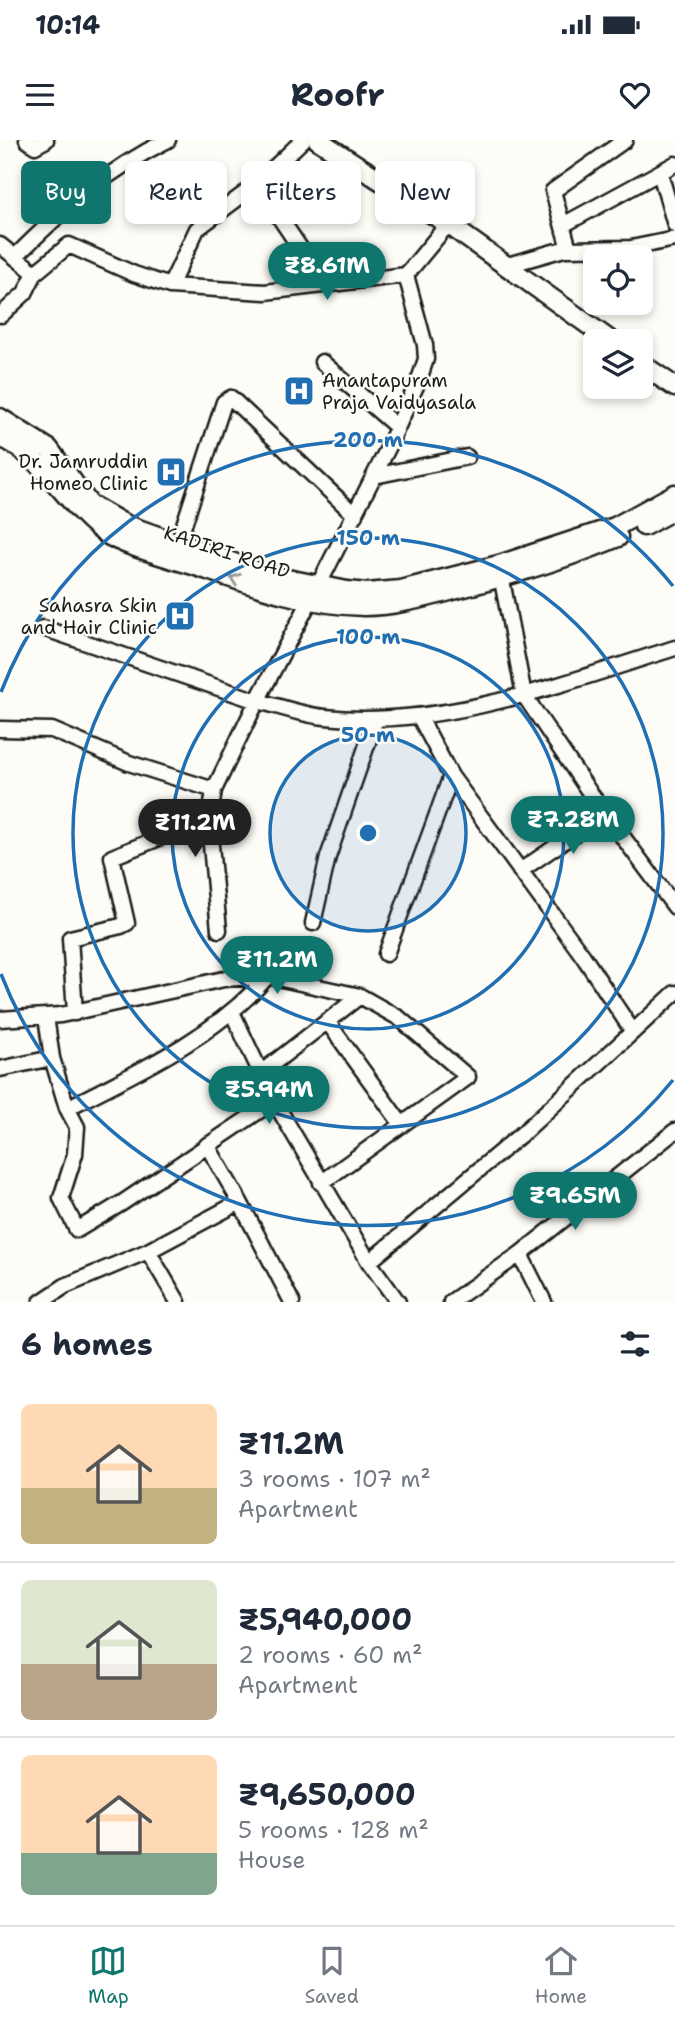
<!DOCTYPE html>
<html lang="en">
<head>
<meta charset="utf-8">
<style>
  :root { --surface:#fff; --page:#f2f2f3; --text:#1f2937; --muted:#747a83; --line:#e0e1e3; --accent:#0f766e }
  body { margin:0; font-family:"Shantell Sans",sans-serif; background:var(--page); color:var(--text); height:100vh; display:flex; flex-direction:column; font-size:26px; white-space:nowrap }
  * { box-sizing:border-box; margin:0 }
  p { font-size:23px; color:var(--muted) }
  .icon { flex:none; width:38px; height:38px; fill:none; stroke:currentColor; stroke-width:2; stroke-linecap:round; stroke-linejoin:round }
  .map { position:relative; height:1162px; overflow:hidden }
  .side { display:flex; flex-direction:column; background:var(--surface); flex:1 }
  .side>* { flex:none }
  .hud { position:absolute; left:21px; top:21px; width:634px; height:63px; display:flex; gap:14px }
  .controls { position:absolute; left:583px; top:105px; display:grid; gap:14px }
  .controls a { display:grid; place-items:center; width:70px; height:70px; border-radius:10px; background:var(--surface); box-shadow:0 4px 10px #0003; font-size:35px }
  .price { position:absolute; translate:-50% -60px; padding:0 16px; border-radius:24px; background:var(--accent); color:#fff; font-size:23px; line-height:46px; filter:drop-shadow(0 2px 4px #0008) }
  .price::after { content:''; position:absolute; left:50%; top:42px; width:21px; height:16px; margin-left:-10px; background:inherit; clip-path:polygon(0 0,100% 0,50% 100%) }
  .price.current { background:#222; color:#fff }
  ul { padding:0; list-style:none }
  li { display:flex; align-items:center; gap:21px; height:175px; padding:0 21px }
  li+li { border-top:2px solid var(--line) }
  li span { display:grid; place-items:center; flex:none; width:196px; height:140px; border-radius:10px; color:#555 }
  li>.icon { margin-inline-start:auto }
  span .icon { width:84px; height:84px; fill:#fffc; stroke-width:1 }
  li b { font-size:30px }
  h2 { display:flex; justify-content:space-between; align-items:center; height:84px; padding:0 21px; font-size:30px }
  .chip { padding:0 24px; border-radius:10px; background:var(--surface); box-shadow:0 4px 10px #0003; font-size:24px; line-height:63px }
  .chip.current { background:var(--accent); color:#fff }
  .status { display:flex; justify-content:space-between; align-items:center; height:49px; padding:0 35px; background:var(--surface); direction:ltr }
  .status svg { height:19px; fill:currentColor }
  header { display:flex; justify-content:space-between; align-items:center; height:91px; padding:0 21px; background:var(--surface); font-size:32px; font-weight:700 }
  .dock { display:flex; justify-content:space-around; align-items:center; height:98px; border-top:2px solid var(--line); background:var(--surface); font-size:19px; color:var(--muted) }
  .dock a { display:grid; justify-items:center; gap:4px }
  .dock .current { color:var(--accent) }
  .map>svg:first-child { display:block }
</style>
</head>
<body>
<div class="status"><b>10:14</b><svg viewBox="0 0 49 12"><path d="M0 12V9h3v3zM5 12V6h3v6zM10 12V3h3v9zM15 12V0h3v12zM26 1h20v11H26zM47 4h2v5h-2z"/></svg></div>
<header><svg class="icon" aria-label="menu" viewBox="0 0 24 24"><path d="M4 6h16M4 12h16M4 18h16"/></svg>Roofr<svg class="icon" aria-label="heart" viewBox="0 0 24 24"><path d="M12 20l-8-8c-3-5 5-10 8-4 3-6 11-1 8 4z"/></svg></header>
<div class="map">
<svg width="675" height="1162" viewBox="0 0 675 1162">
  <rect width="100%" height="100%" fill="#fdfcf7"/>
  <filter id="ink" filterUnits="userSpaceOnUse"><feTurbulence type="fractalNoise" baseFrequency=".0143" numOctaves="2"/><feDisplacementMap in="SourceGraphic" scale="14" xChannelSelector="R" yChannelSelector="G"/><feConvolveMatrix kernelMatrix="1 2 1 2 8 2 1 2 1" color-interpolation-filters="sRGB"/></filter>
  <g filter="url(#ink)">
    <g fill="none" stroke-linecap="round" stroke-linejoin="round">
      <g stroke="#1c1c1c" stroke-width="19">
        <path id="minor" d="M 27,0 L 35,6 L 46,0
          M 660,33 L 675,85
          M 257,44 L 325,145
          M 563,85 L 675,24
          M 0,105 L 35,133 L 69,105 L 134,134 L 170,146 L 197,89 L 257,44 L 303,0
          M 569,109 L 553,51 L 625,0
          M 15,117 C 63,69 107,30 168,0
          M 504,126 L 564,109 L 631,108 L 675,99
          M 170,146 L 265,152 L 406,135 L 448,84
          M 1,175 L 25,153 L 35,133
          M 322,222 L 397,287
          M 374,336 L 467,317
          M 178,403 L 224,262 L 231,258 L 355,375
          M 500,430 L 524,555 L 590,653 L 675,767
          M 318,446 L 388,308 L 420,237 L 426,219 L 425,205 L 406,135
          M 311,459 L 257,561 C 279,566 302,575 325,577 C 445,589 563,543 675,508
          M 419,576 L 451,636 L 583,816 L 633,892
          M 0,589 L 52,590 L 129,623 L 214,650 L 257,561 L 43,488
          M 214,650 L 209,684 L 219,790
          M 520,731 L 605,673
          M 313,783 L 328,717 L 376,579
          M 386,814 L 451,636
          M 232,872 L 274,961
          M 75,873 L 70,798 L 121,786 L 127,783 L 112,717 L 209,678
          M 46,877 L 52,918
          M 0,879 L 61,875 L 224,839 L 268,836
          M 327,881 L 402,985
          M 0,929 L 52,918 L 67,968 C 138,932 215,897 268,836 L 360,856 L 399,878 L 468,937 L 321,1043
          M 262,932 L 360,856
          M 67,968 L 77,987 L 75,1014 L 61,1058 L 77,1090 L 122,1063 L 274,961 L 369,1122 L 398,1162
          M 207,1005 L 240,1062 L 292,1162
          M 148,1111 L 178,1162
          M 520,1114 L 544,1162
          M 369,1122 L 524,992 L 675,853
          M 41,1162 L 65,1146 L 148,1111 L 240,1062
          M 451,1162 L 520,1114 L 675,991"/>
      </g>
      <g stroke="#1c1c1c" stroke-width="23">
        <path id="major" d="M 318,0 L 448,84 L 611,201
          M 640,223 L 675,247
          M 0,278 L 49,309 L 89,364 L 124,384 L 267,435 L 347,451 L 367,453 L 401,450 L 499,425 L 615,387 L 675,354
          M 0,297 C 40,312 68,367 105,393 C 123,406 175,419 199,427 C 252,445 307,465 364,466 C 395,466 427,457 457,449 C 512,435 566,419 618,397
          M 644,386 L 675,369"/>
      </g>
      <use href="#minor" stroke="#fdfcf7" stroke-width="14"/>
      <use href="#major" stroke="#fdfcf7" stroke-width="18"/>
    </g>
    <defs><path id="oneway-chevron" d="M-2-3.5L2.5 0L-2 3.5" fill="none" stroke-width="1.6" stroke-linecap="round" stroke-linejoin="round" transform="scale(1.75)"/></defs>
    <use stroke="#989794" href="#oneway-chevron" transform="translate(235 439) rotate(-161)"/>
  </g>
  <circle cx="368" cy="693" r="98" fill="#1f6fb2" fill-opacity=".12"/>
  <g fill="none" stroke="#1f6fb2" stroke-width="3.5">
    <circle cx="368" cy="693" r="98"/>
    <circle cx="368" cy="693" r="196"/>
    <circle cx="368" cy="693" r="295"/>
    <path d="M673 940A393 393 0 0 1 1 834M1 552A393 393 0 0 1 673 446"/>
  </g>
  <defs>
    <g id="hospital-square" transform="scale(1.575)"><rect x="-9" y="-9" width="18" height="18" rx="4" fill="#1f6fb2" stroke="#fdfcf7"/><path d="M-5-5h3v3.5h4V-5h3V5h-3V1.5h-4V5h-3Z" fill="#fff"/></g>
  </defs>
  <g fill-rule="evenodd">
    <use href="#hospital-square" x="299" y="251"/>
    <use href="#hospital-square" x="171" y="332"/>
    <use href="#hospital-square" x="180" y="476"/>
  </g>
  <g text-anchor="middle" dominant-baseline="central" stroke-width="5" stroke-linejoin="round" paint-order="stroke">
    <g font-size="19" fill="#1c1c1c" stroke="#fdfcf7" text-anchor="end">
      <text x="322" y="240" text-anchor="start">Anantapuram<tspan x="322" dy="22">Praja Vaidyasala</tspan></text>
      <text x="148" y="321">Dr. Jamruddin<tspan x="148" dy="22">Homeo Clinic</tspan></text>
      <text x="157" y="465">Sahasra Skin<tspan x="157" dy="22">and Hair Clinic</tspan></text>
    </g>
    <g font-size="19" fill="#1c1c1c" stroke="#fdfcf7">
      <text transform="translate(227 412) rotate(18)">KADIRI ROAD</text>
    </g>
  </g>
  <circle cx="368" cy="693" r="10" fill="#1f6fb2" stroke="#fdfcf7" stroke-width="3.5"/>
  <g font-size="21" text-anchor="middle" font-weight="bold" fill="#1f6fb2" stroke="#fdfcf7" stroke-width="5" stroke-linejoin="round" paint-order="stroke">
    <text x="368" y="307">200 m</text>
    <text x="368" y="405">150 m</text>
    <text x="368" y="504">100 m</text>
    <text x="368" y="602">50 m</text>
  </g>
</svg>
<div class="controls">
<a><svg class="icon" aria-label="locate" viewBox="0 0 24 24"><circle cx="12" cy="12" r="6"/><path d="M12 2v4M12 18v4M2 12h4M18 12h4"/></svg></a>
<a><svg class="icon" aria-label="layers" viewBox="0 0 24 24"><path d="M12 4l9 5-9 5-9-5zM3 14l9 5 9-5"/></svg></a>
</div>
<b class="price" style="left:327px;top:162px">₹8.61M</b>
<b class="price" style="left:573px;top:716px">₹7.28M</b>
<b class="price current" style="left:195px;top:719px">₹11.2M</b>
<b class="price" style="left:277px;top:856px">₹11.2M</b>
<b class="price" style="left:269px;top:986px">₹5.94M</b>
<b class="price" style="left:575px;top:1092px">₹9.65M</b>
<div class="hud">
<a class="chip current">Buy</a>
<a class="chip">Rent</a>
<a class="chip">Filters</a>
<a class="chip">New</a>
</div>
</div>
<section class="side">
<h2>6 homes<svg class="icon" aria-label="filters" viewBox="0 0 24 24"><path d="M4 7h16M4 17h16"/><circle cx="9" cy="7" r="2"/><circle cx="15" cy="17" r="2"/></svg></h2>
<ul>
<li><span style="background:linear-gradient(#ffd9b3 60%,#c2b280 0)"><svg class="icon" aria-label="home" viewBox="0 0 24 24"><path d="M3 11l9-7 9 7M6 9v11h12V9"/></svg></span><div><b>₹11.2M</b><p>3 rooms · 107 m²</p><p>Apartment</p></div></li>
<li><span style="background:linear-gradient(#dfe7d0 60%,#b9a48a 0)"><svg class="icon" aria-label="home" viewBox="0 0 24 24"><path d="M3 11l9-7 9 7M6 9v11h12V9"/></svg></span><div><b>₹5,940,000</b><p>2 rooms · 60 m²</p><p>Apartment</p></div></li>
<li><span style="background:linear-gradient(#ffd9b3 70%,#7fa58c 0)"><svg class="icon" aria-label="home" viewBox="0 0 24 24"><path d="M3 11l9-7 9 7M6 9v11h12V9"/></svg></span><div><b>₹9,650,000</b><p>5 rooms · 128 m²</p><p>House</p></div></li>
</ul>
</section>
<nav class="dock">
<a class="current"><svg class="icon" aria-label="map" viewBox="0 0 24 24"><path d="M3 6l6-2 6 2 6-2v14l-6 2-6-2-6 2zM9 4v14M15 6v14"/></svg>Map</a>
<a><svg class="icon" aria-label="saved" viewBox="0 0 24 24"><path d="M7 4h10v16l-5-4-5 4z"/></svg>Saved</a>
<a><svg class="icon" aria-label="home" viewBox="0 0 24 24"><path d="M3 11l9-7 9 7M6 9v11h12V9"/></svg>Home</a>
</nav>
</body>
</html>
